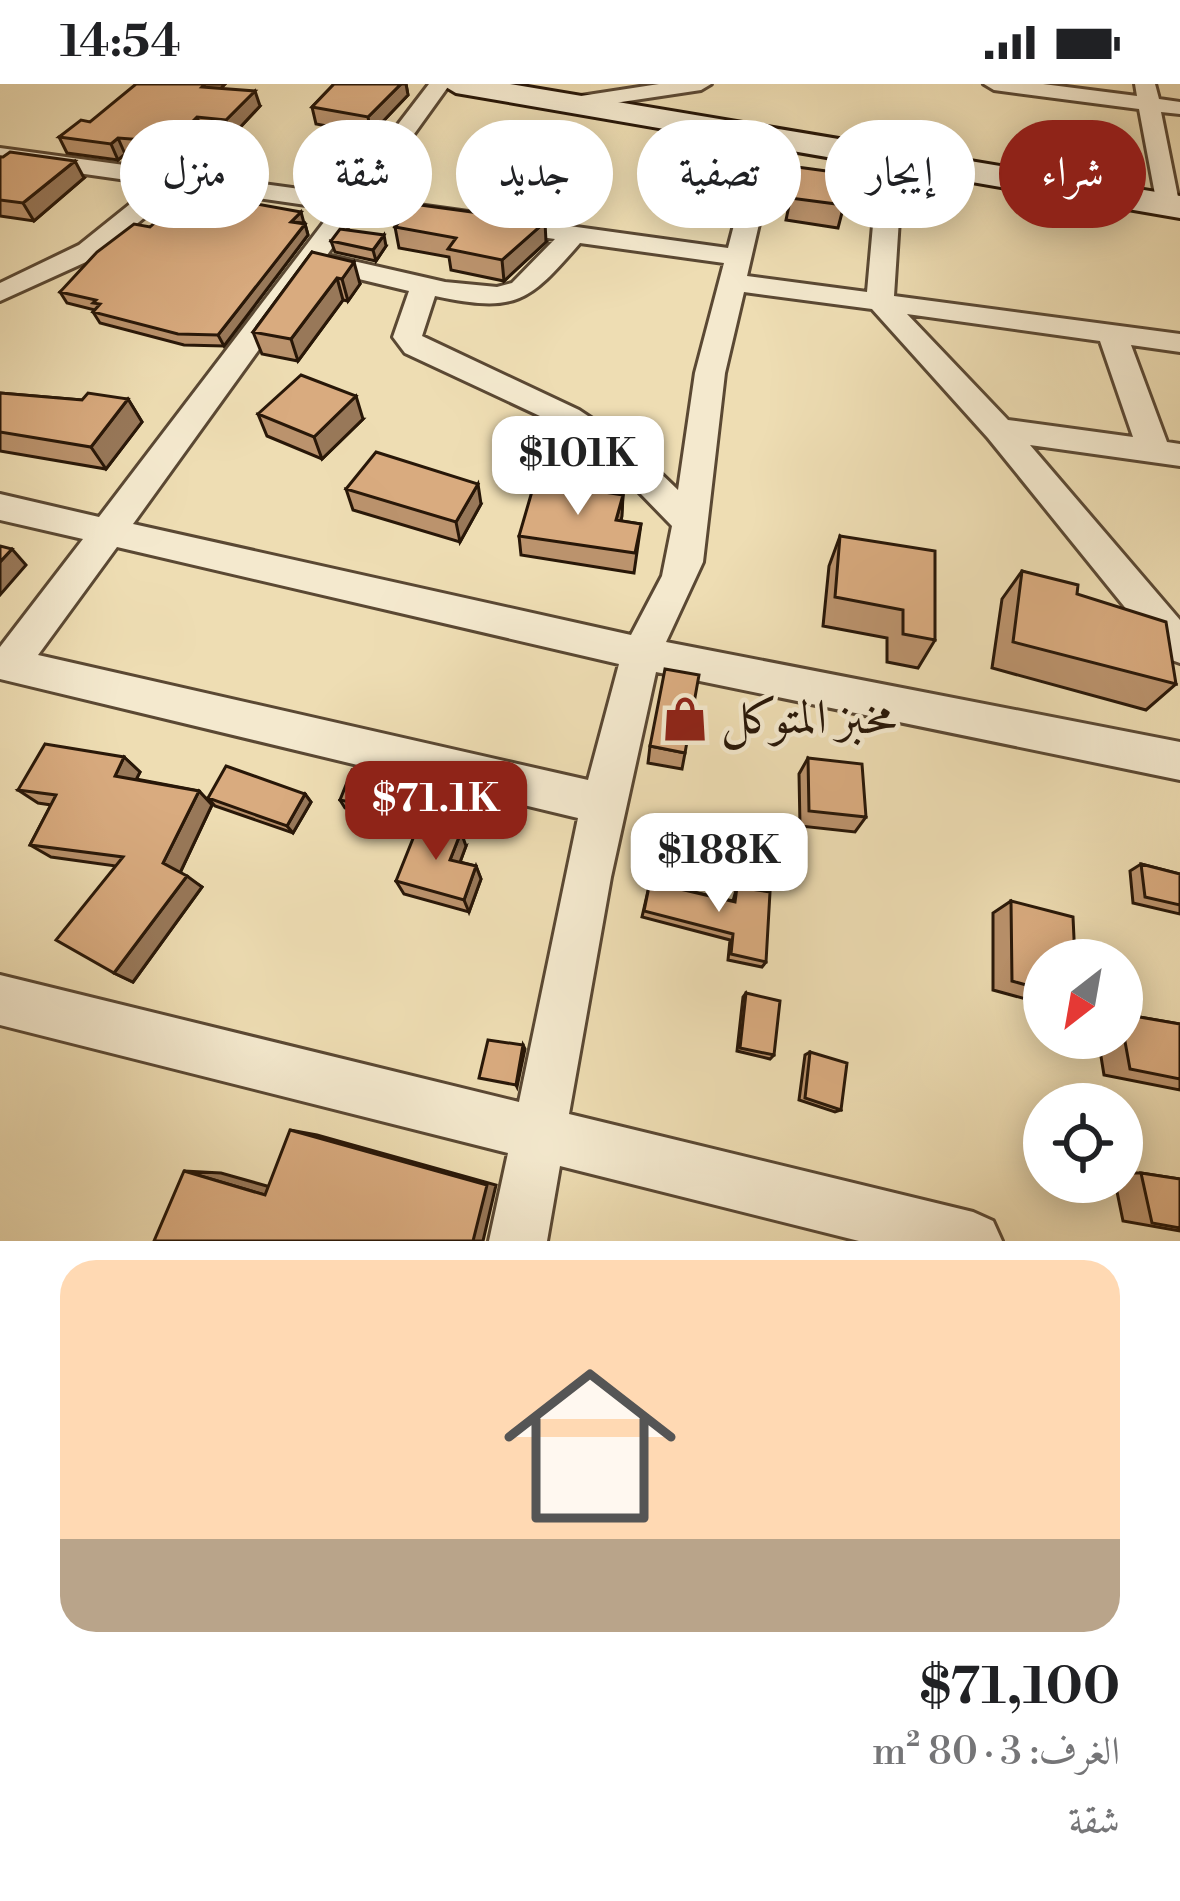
<!DOCTYPE html>
<html lang="ar">
<head>
<meta charset="utf-8">
<style>
  :root { --surface:#fff; --page:#f6f6f6; --text:#202124; --muted:#757577; --accent:#8f2418 }
  body { margin:0; font-family:"Libre Bodoni",Amiri,serif; background:var(--page); color:var(--text); direction:rtl; height:100vh; display:flex; flex-direction:column; font-size:45px; white-space:nowrap }
  * { box-sizing:border-box; margin:0 }
  p { font-size:39px; color:var(--muted) }
  .icon { flex:none; width:66px; height:66px; fill:none; stroke:currentColor; stroke-width:2; stroke-linecap:round; stroke-linejoin:round }
  .map { position:relative; height:1157px; overflow:hidden; direction:ltr }
  .details { display:flex; flex-direction:column; background:var(--surface); flex:1 }
  .details>* { flex:none }
  .banner { position:absolute; left:36px; top:36px; width:1110px; height:108px; direction:rtl; display:flex; gap:24px }
  .needle { width:78px; rotate:211deg }
  .buttons { position:absolute; left:1023px; top:855px; display:grid; gap:24px }
  .buttons a { display:grid; place-items:center; width:120px; height:120px; border-radius:50%; background:var(--surface); box-shadow:0 6px 30px #0003; font-size:60px }
  .price { position:absolute; translate:-50% -102px; padding:0 27px; border-radius:24px; background:#fff; color:#222; font-size:39px; line-height:78px; filter:drop-shadow(0 3px 6px #0008) }
  .price::after { content:''; position:absolute; left:50%; top:72px; width:36px; height:27px; margin-left:-18px; background:inherit; clip-path:polygon(0 0,100% 0,50% 100%) }
  .price.active { background:var(--accent); color:#fff }
  ul { padding:0; list-style:none }
  li { display:grid; align-content:center; gap:24px; height:636px; padding:0 60px }
  li span { display:grid; place-items:center; height:372px; border-radius:36px; color:#555 }
  li>.icon { margin-inline-start:auto }
  span .icon { width:216px; height:216px; fill:#fffc; stroke-width:1 }
  li b { font-size:51px }
  .tag { padding:0 42px; border-radius:54px; background:var(--surface); box-shadow:0 6px 30px #0003; font-size:42px; line-height:108px }
  .tag.active { background:var(--accent); color:#fff }
  .status { display:flex; justify-content:space-between; align-items:center; height:84px; padding:0 60px; background:var(--surface); direction:ltr }
  .status svg { height:33px; fill:currentColor }
  .map>svg:first-child { display:block }
</style>
</head>
<body>
<div class="status"><b>14:54</b><svg viewBox="0 0 49 12"><path d="M0 12V9h3v3zM5 12V6h3v6zM10 12V3h3v9zM15 12V0h3v12zM26 1h20v11H26zM47 4h2v5h-2z"/></svg></div>
<div class="map">
<svg width="1180" height="1157" viewBox="0 0 1180 1157">
  <rect width="100%" height="100%" fill="#eeddb3"/>
  <filter id="stains"><feTurbulence type="fractalNoise" baseFrequency=".00167" numOctaves="4"/><feColorMatrix values="0 0 0 0 .2 0 0 0 0 .09 0 0 0 0 .02 0 0 0 .5 -.17"/></filter>
  <radialGradient id="worn" r=".72"><stop offset=".6" stop-color="#630" stop-opacity="0"/><stop offset="1" stop-color="#630" stop-opacity=".3"/></radialGradient>
  <g fill="none" stroke-linecap="round" stroke-linejoin="round">
    <g stroke="#5a4833" stroke-width="6">
      <path id="street" d="M 429,0 L 450,0 L 368,114 L 728,164 L 757,53 L 768,46 L 779,53 L 747,192 L 867,208 L 879,74 L 891,67 L 903,74 L 894,212 L 1180,250 L 1180,268 L 1131,261 L 1167,358 L 1180,360 L 1180,382 L 1030,361 L 1180,536 L 1180,579 L 1166,574 L 988,354 L 872,225 L 744,208 L 725,289 L 703,478 L 666,558 L 1180,658 L 1180,696 L 656,588 L 611,793 L 569,1030 L 973,1128 L 993,1137 L 1002,1157 L 859,1157 L 560,1082 L 547,1157 L 489,1157 L 508,1069 L 0,941 L 0,891 L 519,1018 L 578,734 L 0,595 L 0,563 L 83,455 L 0,436 L 0,410 L 99,433 L 334,125 L 181,103 L 97,173 L 0,217 L 0,199 L 79,161 L 155,100 L 0,78 L 0,64 L 344,111 ZM 358,128 L 555,155 L 512,199 L 497,203 L 445,198 L 327,171 ZM 580,159 L 724,179 L 695,289 L 678,406 L 630,360 L 579,326 L 422,252 L 435,212 C 516,229 528,219 580,159 ZM 317,185 L 409,207 L 393,253 L 405,269 L 557,340 L 608,376 L 672,442 L 662,492 L 631,551 L 133,440 ZM 907,230 L 1100,257 L 1133,353 L 1008,336 ZM 117,463 L 619,580 L 588,696 L 38,571 Z
        M 659,0 L 711,0 L 701,6 L 568,26 L 557,20 L 568,14 Z
        M 984,0 L 1043,0 L 1137,12 L 1135,0 L 1155,0 L 1159,15 L 1180,18 L 1180,30 L 1161,28 L 1180,123 L 1169,128 L 1157,121 L 1139,25 L 994,6 Z"/>
    </g>
    <g stroke="#281708" stroke-width="6">
      <path id="secondary" d="M 441,0 L 510,0 L 1180,112 L 1180,134 L 456,9 Z"/>
    </g>
    <use href="#street" fill="#f4e9ce" fill-rule="evenodd"/>
    <use href="#secondary" fill="#f4e9ce" fill-rule="evenodd"/>
  </g>
  <path fill="#bb936d" stroke="#281708" stroke-width="3" d="M 225,0 L 221,4 L 260,22 L 232,52 L 203,49 L 178,74 L 125,70 L 118,76 L 67,69 L 59,53 L 90,38 Z
    M 334,0 L 406,0 L 408,11 L 371,50 L 316,40 L 312,23 Z
    M 0,73 L 84,94 L 34,137 L 0,132 Z
    M 797,83 L 844,121 L 838,144 L 786,136 Z
    M 209,131 L 305,140 L 308,151 L 224,262 L 184,261 L 100,239 L 93,228 L 95,226 L 67,219 L 60,208 L 150,143 Z
    M 395,143 L 546,158 L 504,197 L 451,186 L 449,173 L 399,164 Z
    M 331,157 L 386,162 L 376,177 L 335,168 Z
    M 312,168 L 360,200 L 348,217 L 343,216 L 298,277 L 262,270 L 253,248 Z
    M 0,309 L 82,316 L 128,315 L 142,338 L 106,385 L 0,367 Z
    M 258,330 L 363,335 L 322,375 L 267,352 Z
    M 346,405 L 481,420 L 460,458 L 353,426 Z
    M 623,411 L 621,437 L 641,440 L 634,489 L 521,471 L 519,452 Z
    M 840,452 L 935,556 L 918,584 L 887,578 L 887,554 L 823,542 L 829,482 Z
    M 1022,487 L 1077,510 L 1176,600 L 1146,626 L 992,584 L 1002,515 Z
    M 650,662 L 685,669 L 682,685 L 648,679 Z
    M 124,673 L 140,688 L 136,695 L 199,707 L 212,721 L 180,789 L 202,803 L 133,898 L 114,889 L 116,782 L 51,773 L 30,761 L 51,721 L 38,719 L 18,706 Z
    M 808,674 L 866,733 L 855,748 L 800,742 L 799,690 Z
    M 385,692 L 389,700 L 379,731 L 345,724 L 340,716 Z
    M 305,710 L 311,718 L 293,749 L 215,722 L 208,714 Z
    M 466,762 L 460,778 L 476,782 L 481,795 L 469,828 L 404,810 L 396,797 Z
    M 1141,780 L 1180,790 L 1180,830 L 1133,819 L 1130,787 Z
    M 650,798 L 733,817 L 737,803 L 766,878 L 762,883 L 728,876 L 730,856 L 642,833 Z
    M 1011,817 L 1044,876 L 1044,920 L 993,906 L 993,829 Z
    M 746,909 L 774,971 L 770,975 L 737,967 L 743,913 Z
    M 1122,930 L 1180,940 L 1180,1006 L 1104,991 L 1098,954 L 1122,954 Z
    M 810,968 L 841,1026 L 835,1028 L 799,1016 L 805,971 Z
    M 1122,1089 L 1141,1089 L 1180,1095 L 1180,1147 L 1123,1137 L 1115,1098 L 1122,1098 Z"/>
  <path fill="#987859" stroke="#281708" stroke-width="3" d="M 205,0 L 225,0 L 208,18 L 202,3 Z
    M 401,0 L 406,0 L 408,11 L 371,50 L 368,33 Z
    M 255,7 L 260,22 L 232,52 L 226,36 Z
    M 197,33 L 203,49 L 178,74 L 172,58 Z
    M 118,54 L 125,70 L 118,76 L 111,60 Z
    M 75,77 L 84,94 L 34,137 L 23,119 Z
    M 301,128 L 304,139 L 291,138 Z
    M 545,138 L 546,158 L 504,197 L 502,176 Z
    M 305,140 L 308,151 L 224,262 L 218,251 Z
    M 384,151 L 386,162 L 376,177 L 373,166 Z
    M 354,178 L 360,200 L 348,217 L 342,195 Z
    M 337,194 L 343,216 L 298,277 L 291,255 Z
    M 356,312 L 363,335 L 322,375 L 314,353 Z
    M 128,315 L 142,338 L 106,385 L 91,363 Z
    M 478,400 L 481,420 L 460,458 L 456,438 Z
    M 623,411 L 622,432 L 616,456 L 616,436 Z
    M 12,465 L 26,481 L 0,511 L 0,478 Z
    M 124,673 L 140,688 L 131,706 L 115,692 Z
    M 385,692 L 389,700 L 379,731 L 374,723 Z
    M 199,707 L 212,721 L 179,791 L 163,779 Z
    M 305,710 L 311,718 L 293,749 L 287,742 Z
    M 461,748 L 466,762 L 456,789 L 450,776 Z
    M 476,782 L 481,795 L 469,828 L 464,816 Z
    M 187,792 L 202,803 L 133,898 L 114,889 Z
    M 523,961 L 525,965 L 517,1003 L 516,1001 Z
    M 290,1046 L 317,1051 L 496,1101 L 483,1157 L 473,1157 Z
    M 184,1087 L 221,1089 L 295,1110 L 265,1111 Z"/>
  <path fill="#d9ab7f" stroke="#281708" stroke-width="3" d="M 136,0 L 205,0 L 202,3 L 255,7 L 226,36 L 197,33 L 172,58 L 118,54 L 111,60 L 59,53 L 81,36 L 90,38 Z
    M 334,0 L 401,0 L 368,33 L 312,23 Z
    M 10,68 L 75,77 L 23,119 L 0,116 L 0,73 L 3,73 Z
    M 797,83 L 849,90 L 844,121 L 790,114 Z
    M 234,116 L 301,128 L 291,138 L 305,140 L 218,251 L 178,250 L 93,228 L 100,220 L 93,219 L 96,216 L 60,208 L 97,168 L 134,140 L 150,143 L 171,124 L 209,131 L 216,122 L 228,123 Z
    M 413,120 L 545,138 L 502,176 L 448,165 L 456,154 L 395,143 Z
    M 340,145 L 384,151 L 373,166 L 331,157 Z
    M 312,168 L 354,178 L 342,195 L 337,194 L 291,255 L 253,248 Z
    M 301,291 L 356,312 L 314,353 L 258,330 Z
    M 0,309 L 82,316 L 88,309 L 128,315 L 91,363 L 0,348 Z
    M 376,368 L 478,400 L 456,438 L 346,405 Z
    M 535,397 L 623,411 L 616,436 L 641,440 L 635,469 L 519,452 Z
    M 840,452 L 935,467 L 935,556 L 903,550 L 903,526 L 835,513 Z
    M 0,462 L 12,465 L 0,478 Z
    M 1022,487 L 1078,501 L 1077,510 L 1166,538 L 1176,600 L 1013,558 Z
    M 665,585 L 699,591 L 685,669 L 650,662 Z
    M 45,660 L 124,673 L 115,692 L 199,707 L 163,779 L 187,792 L 114,889 L 56,856 L 123,773 L 30,761 L 56,711 L 18,706 Z
    M 808,674 L 862,680 L 866,733 L 809,727 Z
    M 226,682 L 305,710 L 287,742 L 208,714 Z
    M 352,686 L 385,692 L 374,723 L 340,716 Z
    M 420,737 L 461,748 L 450,776 L 476,782 L 464,816 L 396,797 Z
    M 1141,780 L 1180,790 L 1180,821 L 1145,813 Z
    M 650,798 L 735,818 L 737,803 L 770,808 L 766,878 L 731,870 L 733,850 L 644,827 Z
    M 1011,817 L 1073,833 L 1075,876 L 1044,876 L 1044,906 L 1012,897 Z
    M 746,909 L 780,917 L 774,971 L 740,964 Z
    M 1122,930 L 1180,940 L 1180,995 L 1130,985 L 1122,941 Z
    M 488,956 L 523,961 L 516,1001 L 479,994 Z
    M 810,968 L 847,979 L 841,1026 L 805,1014 Z
    M 290,1046 L 487,1101 L 473,1157 L 154,1157 L 184,1087 L 265,1111 Z
    M 1141,1089 L 1180,1095 L 1180,1144 L 1152,1139 Z"/>
  <defs>
    <g id="shop-bare" transform="scale(3.6)"><path d="M-5-2.5h2.3a2.7 3.5 0 0 1 5.4 0H5L5.5 6h-11ZM-1.5-2.5h3a1.5 2.3 0 0 0-3 0Z" fill="#8f2418" stroke="#f4e9ce" stroke-width="2.5" paint-order="stroke"/></g>
  </defs>
  <g fill-rule="evenodd">
    <use href="#shop-bare" x="685" y="635"/>
  </g>
  <g text-anchor="middle" dominant-baseline="central" stroke-width="9" stroke-linejoin="round" paint-order="stroke">
    <g font-size="48" fill="#281708" stroke="#f4e9ce" text-anchor="start">
      <text x="721" y="635">مخبز المتوكل</text>
    </g>
  </g>
  <rect width="100%" height="100%" filter="url(#stains)"/>
  <rect width="100%" height="100%" fill="url(#worn)"/>
</svg>
<div class="buttons">
<a><svg class="needle" viewBox="-14 -14 28 28"><path d="M0-13l5 13h-10z" fill="#e53935"/><path d="M0 13l5-13h-10z" fill="#757577"/></svg></a>
<a><svg class="icon" aria-label="locate" viewBox="0 0 24 24"><circle cx="12" cy="12" r="6"/><path d="M12 2v4M12 18v4M2 12h4M18 12h4"/></svg></a>
</div>
<b class="price" style="left:578px;top:434px">$101K</b>
<b class="price active" style="left:436px;top:779px">$71.1K</b>
<b class="price" style="left:719px;top:831px">$188K</b>
<div class="banner">
<a class="tag active">شراء</a>
<a class="tag">إيجار</a>
<a class="tag">تصفية</a>
<a class="tag">جديد</a>
<a class="tag">شقة</a>
<a class="tag">منزل</a>
</div>
</div>
<section class="details">
<ul>
<li><span style="background:linear-gradient(#ffd9b3 75%,#b9a48a 0)"><svg class="icon" aria-label="home" viewBox="0 0 24 24"><path d="M3 11l9-7 9 7M6 9v11h12V9"/></svg></span><div><b>$71,100</b><p>الغرف: 3 · 80 m²</p><p>شقة</p></div></li>
</ul>
</section>
</body>
</html>
